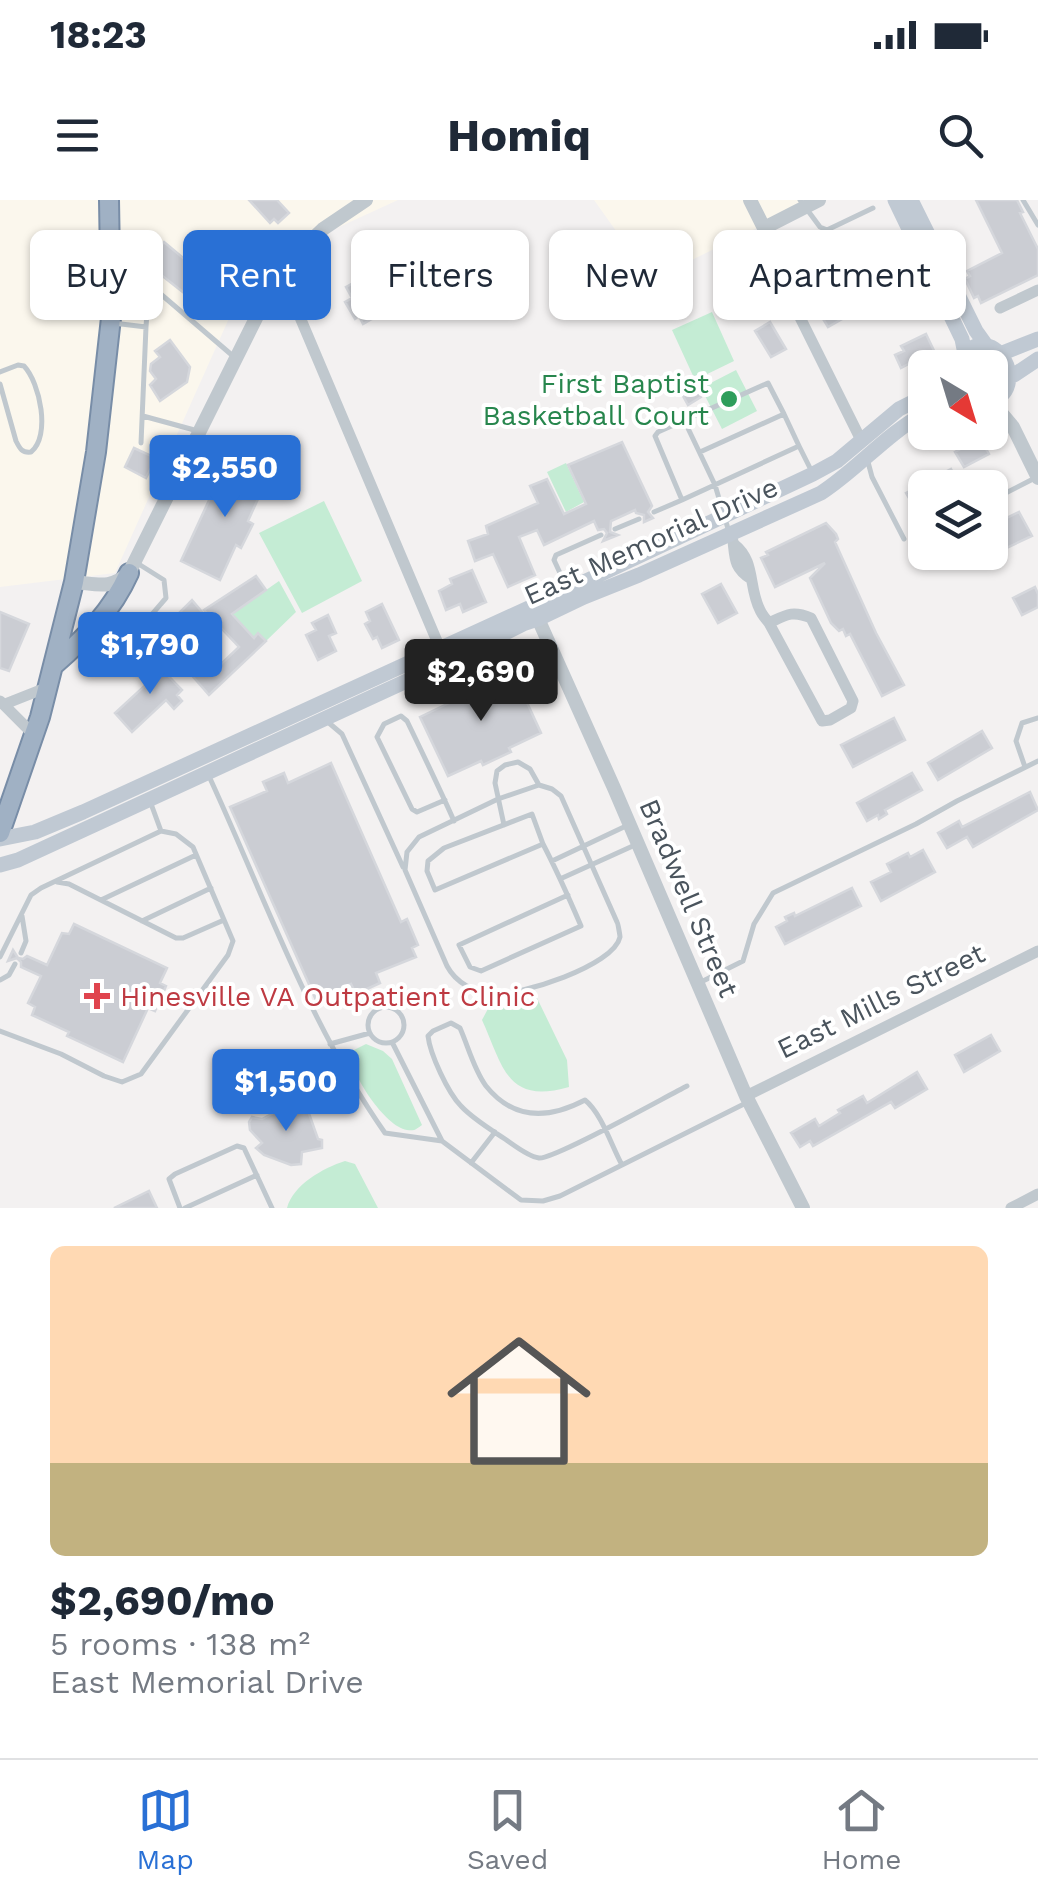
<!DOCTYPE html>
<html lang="en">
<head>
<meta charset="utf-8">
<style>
  :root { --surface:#fff; --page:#f2f2f3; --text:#1f2937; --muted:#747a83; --line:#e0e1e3; --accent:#2970d5 }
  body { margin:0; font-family:"Work Sans",sans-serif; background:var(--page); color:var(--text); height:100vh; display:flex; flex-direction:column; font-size:38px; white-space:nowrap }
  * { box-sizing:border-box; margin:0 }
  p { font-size:32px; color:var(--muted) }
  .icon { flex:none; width:55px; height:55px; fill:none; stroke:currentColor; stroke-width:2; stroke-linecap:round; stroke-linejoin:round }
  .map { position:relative; height:1008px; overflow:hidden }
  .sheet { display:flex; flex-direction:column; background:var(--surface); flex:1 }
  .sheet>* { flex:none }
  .hud { position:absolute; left:30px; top:30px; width:980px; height:90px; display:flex; gap:20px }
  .needle { width:65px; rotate:142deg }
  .buttons { position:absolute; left:908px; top:150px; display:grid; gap:20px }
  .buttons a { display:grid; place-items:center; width:100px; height:100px; border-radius:15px; background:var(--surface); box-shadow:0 2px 8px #0004; font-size:50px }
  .price { position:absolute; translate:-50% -85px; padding:0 22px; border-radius:10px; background:var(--accent); color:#fff; font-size:32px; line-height:65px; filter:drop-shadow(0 2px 5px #0008) }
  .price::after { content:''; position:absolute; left:50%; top:60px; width:30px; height:22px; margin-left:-15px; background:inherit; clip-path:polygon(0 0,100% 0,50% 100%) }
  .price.on { background:#222; color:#fff }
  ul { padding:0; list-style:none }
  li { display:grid; align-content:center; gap:20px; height:530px; padding:0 50px }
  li+li { border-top:2px solid var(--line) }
  li span { display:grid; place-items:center; height:310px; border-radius:15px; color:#555 }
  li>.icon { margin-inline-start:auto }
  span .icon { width:180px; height:180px; fill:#fffc; stroke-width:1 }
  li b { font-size:42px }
  .pill { padding:0 35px; border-radius:15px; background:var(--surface); box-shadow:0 2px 8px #0004; font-size:35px; line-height:90px }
  .pill.on { background:var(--accent); color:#fff }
  .status { display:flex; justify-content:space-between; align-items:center; height:70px; padding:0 50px; background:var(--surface); direction:ltr }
  .status svg { height:28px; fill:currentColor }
  header { display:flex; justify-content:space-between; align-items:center; height:130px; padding:0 50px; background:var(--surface); font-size:45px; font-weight:700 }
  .menu { display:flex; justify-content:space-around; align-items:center; height:140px; border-top:2px solid var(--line); background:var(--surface); font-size:28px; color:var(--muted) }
  .menu a { display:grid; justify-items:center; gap:5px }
  .menu .on { color:var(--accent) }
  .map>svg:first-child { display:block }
</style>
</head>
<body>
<div class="status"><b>18:23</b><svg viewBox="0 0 49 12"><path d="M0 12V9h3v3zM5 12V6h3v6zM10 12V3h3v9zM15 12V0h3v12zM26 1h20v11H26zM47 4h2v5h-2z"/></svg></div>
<header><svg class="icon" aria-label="menu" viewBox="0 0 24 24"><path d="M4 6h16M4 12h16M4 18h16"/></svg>Homiq<svg class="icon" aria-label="search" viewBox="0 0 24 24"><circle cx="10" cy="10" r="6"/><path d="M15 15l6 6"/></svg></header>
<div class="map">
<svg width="1038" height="1008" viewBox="0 0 1038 1008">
  <rect width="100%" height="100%" fill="#f3f1f1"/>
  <path fill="#fbf7ed" d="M 0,0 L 398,0 L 252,67 L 115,373 L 0,387 Z
    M 594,0 L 814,0 L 651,80 Z"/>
  <path fill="#c4ecd4" d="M 712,112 L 734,161 L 695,180 L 672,130 Z
    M 736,170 L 757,211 L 722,229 L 701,188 Z
    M 566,263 L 584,302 L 566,312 L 547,272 Z
    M 324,301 L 362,381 L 302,413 L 259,333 Z
    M 279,381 L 296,412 L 266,441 L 258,433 L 254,438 L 232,414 Z
    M 537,798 L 567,860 L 569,887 C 506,905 503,866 482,820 L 490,805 L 508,806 Z
    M 366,844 L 383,851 L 392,859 L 422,925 C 416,929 416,931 407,930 C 385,927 349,872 350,852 Z
    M 345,961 L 355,964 L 378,1008 L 287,1008 C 293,985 323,968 345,961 Z"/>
  <path fill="#cbcdd3" stroke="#d5d7dc" stroke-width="2.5" d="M 249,0 L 277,0 L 289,13 L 278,23 L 274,19 L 270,23 Z
    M 976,0 L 1017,0 L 1023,12 L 1020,13 L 1038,49 L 1038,75 L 981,103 L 978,96 L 974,98 L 965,79 L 970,76 L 967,71 L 1002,53 Z
    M 164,42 L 229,96 L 212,115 L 146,63 Z
    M 370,74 L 377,86 L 382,85 L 387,93 L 381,96 L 389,109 L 363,124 L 359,116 L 355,119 L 345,102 L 352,98 L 346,87 Z
    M 898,74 L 908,94 L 878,109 L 868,89 Z
    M 838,96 L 849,115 L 828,127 L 817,109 Z
    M 770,122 L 786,149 L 771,157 L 755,131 Z
    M 926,134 L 937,157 L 919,166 L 916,160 L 901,168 L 895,155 L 904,151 L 901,146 Z
    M 170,140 L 190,167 L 187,182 L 160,201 L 150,185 L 156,179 L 150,171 L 151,164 L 160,157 L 155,151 Z
    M 694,177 L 701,197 L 688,205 L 678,187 Z
    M 980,238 L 989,254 L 964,267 L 955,252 Z
    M 622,242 L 652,306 L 648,312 L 653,318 L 644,322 L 644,315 L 636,313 L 635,310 L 611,321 L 610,332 L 618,335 L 603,341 L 607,333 L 604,329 L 598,330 L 594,321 L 544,345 L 537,330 L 519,337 L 535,375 L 508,387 L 493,354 L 475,361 L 468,341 L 488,334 L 486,326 L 538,303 L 530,286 L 547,279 L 564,314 L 586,304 L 568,265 Z
    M 134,248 L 156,258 L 146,278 L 125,267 Z
    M 228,259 L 267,279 L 248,321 L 253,324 L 241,348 L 236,345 L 220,380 L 181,361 Z
    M 951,269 L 961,288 L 925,288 L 925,305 L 916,310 L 906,293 Z
    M 1019,312 L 1032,336 L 970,365 L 964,352 L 990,352 L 990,326 Z
    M 826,323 L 836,334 L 838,339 L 835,342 L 876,433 L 904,485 L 882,496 L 850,434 L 846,436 L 843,429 L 839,431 L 831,423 L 810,378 L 825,363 L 775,387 L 761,358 L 768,355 L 766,352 Z
    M 472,370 L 486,402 L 463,412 L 460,404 L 446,410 L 439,391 L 452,384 L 450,379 Z
    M 256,376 L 266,390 L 232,414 L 254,438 L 258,433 L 266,441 L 209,495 L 167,447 L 162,450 L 152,440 L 192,400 L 202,412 L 183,430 L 219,466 L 239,447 L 204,410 Z
    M 721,384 L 737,413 L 718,423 L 702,394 Z
    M 1035,387 L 1038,394 L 1038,407 L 1022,415 L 1013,398 Z
    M 382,404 L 399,440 L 382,448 L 377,437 L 373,439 L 365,424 L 370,421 L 366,412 Z
    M 0,412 L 29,424 L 9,471 L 0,468 Z
    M 328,415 L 336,433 L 329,436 L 336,451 L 318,460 L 306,435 L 316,430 L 312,423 Z
    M 151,458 L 182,490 L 177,495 L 182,501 L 174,509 L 166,500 L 132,532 L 115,513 L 151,480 L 140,468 Z
    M 513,472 L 541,533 L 509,548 L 511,552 L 483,565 L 481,561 L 448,576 L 420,517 L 453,501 L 451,496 L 479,482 L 481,487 Z
    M 894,518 L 905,540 L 853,567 L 841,545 Z
    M 982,531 L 992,548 L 938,580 L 928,563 Z
    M 331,563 L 401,722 L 407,719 L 418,745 L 412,748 L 416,757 L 376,773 L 380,783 L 356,794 L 351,784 L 316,800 L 230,607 L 267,591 L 263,582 L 284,573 L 288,583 Z
    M 912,573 L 922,590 L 885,610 L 887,614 L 879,619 L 878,615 L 867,621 L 857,603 Z
    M 1030,592 L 1038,610 L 973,647 L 967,637 L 947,648 L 938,633 L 959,621 L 962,627 Z
    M 923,650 L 935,672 L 881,701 L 871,682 L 891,672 L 887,664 L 908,653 L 910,657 Z
    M 852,688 L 861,706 L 785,744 L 776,727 L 787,721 L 785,717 L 794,713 L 795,716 Z
    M 74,724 L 167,768 L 160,783 L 166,786 L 155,811 L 148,808 L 123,862 L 67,836 L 69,832 L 32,815 L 35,807 L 28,803 L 41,776 L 21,767 L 21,762 L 17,758 L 8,761 L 13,750 L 18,758 L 23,759 L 27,756 L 47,765 L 62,733 L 69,734 Z
    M 991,835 L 1000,851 L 964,872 L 955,855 Z
    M 917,872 L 927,889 L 895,908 L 891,902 L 813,946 L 810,941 L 800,947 L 791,933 L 815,919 L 819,926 L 840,913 L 838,910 L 863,896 L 867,903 Z
    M 300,900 L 307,908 L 318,939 L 322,940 L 322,948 L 302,952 L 301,964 L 291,965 L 264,955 L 256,948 L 262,943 L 250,930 L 249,922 L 252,917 L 262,919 L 281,909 L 290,901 Z
    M 149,991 L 157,1008 L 114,1008 Z"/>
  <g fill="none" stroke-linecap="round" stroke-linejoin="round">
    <g stroke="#788da7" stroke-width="22">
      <path id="trunk" d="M 54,465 C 85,438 112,411 129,373
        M 0,633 L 40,517 L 74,382 L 96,252 L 111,118 L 109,0"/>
    </g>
    <path stroke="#c0c8ce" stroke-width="5" d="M 800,0 L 820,27 L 827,30 L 873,8
      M 1023,0 L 1038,25
      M 789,94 L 909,35
      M 113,123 L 146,127 L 141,243
      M 146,127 L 149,84 L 233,156
      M 0,172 L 18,165 L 24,166 C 40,183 51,236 31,252 C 22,253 20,249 16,241 L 0,184
      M 784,214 L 768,183 L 658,232 L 655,236 L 682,300 L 799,246 L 812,272
      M 143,216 L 198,231
      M 685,222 L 715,285 L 729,332
      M 700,252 L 784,214 L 799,246
      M 868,262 L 872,277 L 904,339
      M 990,301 L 1035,278
      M 654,312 L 682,300
      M 615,329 L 639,319
      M 566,386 L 554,360 L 556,355 L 601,335
      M 102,425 C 108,430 115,437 124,437 C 136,436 157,408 166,398 L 164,380 L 137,363
      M 329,523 L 342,534 L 403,667
      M 1025,567 L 1016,541 L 1022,523 L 1038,518
      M 208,574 C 264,695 308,823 385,933 L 442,941
      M 539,585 L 552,589 L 561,596 L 617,722 C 618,723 620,736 620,737 C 614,766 519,796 493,794 C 474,792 456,783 447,766 L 405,670 L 407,652 L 419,637 L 498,599 Z
      M 445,600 L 417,612 L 412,609 L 377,537 L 384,524 L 401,516 L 407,521 C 423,554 439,587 454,621
      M 504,625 L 495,583 L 497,571 L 505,565 L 518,562 L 530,569 L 539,585
      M 543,644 L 532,614 L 444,648 L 428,661 L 427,671 L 435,690 L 543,644 C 557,671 569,698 581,726 L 481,771 L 470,767 L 459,745 L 568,695
      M 552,661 L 626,626
      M 560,679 L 635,645
      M 57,682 L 69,684 L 176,738 L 183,738 L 224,720
      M 101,700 L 196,655
      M 142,721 L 211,688
      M 21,753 L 26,741 L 22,716
      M 0,757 L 31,695 L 41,688 L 161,631 L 150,601
      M 0,780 L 9,775 L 15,764
      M 701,782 L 743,761 L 754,724 L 773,693 L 916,624 L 957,601 L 1038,561
      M368 825a18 18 0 1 1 36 0a18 18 0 1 1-36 0Z
      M 0,831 L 61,854 L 104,876 L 122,882 L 141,874 L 228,755 L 233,741 L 193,647 L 176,634 L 161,631
      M 392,842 L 442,941 L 521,1000 L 543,1001 L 560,996 L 746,903
      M 330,844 L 370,833
      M 471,963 L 495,932
      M 622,965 C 611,945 602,914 585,900 C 549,919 514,921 486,886 C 474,870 468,846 460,828 L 451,823 L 433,831 L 428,836 C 430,854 448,893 461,906 C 473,919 490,929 505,939 C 514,945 527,956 539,958 C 555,959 665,897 687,886
      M 180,1008 L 169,979 L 175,974 L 237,946 L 244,948 L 272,1008
      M 185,1008 L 257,975"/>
    <path stroke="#c0c8ce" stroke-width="11" d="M 764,28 L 766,49 L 861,240
      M 280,70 L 442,453
      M 1000,108 L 1038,90
      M 733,341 C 735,359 734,368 751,379
      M 734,344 C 756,361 748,387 760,410 C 762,415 766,419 769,423 C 786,415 792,410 811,418 L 853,501 L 851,508 L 830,520 L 822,521 L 769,423
      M 0,501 L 34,535
      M 5,504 L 48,487
      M 746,896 L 1038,751
      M 1011,1008 L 1038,994"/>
    <path stroke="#c0c8ce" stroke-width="14" d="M 750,0 L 764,28 L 819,0
      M 992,202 L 1013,227 L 1038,278
      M 74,382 C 98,384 110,390 129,373 L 280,70 L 323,29 L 366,0
      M 535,412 L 614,588 L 746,896 L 803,1008"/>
    <path stroke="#c0c9d3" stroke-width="15" d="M 895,0 L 962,139 L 965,154
      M 911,0 L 976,131 L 986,145
      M 1005,152 L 1038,139
      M 958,168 C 982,107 1038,184 990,202
      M 1014,175 L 1038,159
      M 0,639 L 35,632 L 83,612 L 533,406 L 813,274 L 837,261 L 899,209 L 925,196
      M 0,665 L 18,660 L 437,467 L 523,424 L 538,419 L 584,397 L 639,375 L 821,293 C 858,269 886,234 925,213"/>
    <use href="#trunk" stroke="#a0b1c4" stroke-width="18"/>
  </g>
  <circle fill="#2e9e5b" stroke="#fff" stroke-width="4" cx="729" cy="199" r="10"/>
  <path fill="#e0444e" stroke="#fff" stroke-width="4" d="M92 781h10v10h10v10h-10v10h-10v-10h-10v-10h10z"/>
  <g text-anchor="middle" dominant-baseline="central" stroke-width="8" stroke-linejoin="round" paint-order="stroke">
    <g font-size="28" fill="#27864d" stroke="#fff" text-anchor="end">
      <text x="709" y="183">First Baptist<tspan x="709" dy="32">Basketball Court</tspan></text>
    </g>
    <g font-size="28" fill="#4a545d" stroke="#fff">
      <text transform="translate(651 341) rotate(-24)">East Memorial Drive</text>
      <text transform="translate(689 698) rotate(67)">Bradwell Street</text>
      <text transform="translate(881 801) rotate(-26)">East Mills Street</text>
    </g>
    <g font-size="28" fill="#be3a42" stroke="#fff" text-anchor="start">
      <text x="120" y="796">Hinesville VA Outpatient Clinic</text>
    </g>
  </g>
</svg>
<div class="buttons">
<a><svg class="needle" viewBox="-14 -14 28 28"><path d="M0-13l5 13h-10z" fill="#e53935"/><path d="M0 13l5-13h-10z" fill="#747a83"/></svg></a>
<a><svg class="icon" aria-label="layers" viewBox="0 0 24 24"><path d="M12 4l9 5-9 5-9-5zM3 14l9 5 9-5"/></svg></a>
</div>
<b class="price" style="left:225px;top:320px">$2,550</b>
<b class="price" style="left:150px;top:497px">$1,790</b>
<b class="price on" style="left:481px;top:524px">$2,690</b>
<b class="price" style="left:286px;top:934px">$1,500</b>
<div class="hud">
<a class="pill">Buy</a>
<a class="pill on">Rent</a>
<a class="pill">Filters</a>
<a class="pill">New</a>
<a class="pill">Apartment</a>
</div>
</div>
<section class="sheet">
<ul>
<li><span style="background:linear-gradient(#ffd9b3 70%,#c2b280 0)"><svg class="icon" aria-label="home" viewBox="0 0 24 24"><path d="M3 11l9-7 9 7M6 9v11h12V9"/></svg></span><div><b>$2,690/mo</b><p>5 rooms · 138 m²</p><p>East Memorial Drive</p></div></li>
</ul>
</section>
<nav class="menu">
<a class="on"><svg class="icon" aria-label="map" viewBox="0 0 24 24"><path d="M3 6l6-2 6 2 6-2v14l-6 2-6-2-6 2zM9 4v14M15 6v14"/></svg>Map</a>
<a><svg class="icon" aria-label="saved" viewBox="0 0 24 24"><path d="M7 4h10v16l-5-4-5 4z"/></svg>Saved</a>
<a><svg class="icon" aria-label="home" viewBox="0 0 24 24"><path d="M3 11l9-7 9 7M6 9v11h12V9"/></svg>Home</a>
</nav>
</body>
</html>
